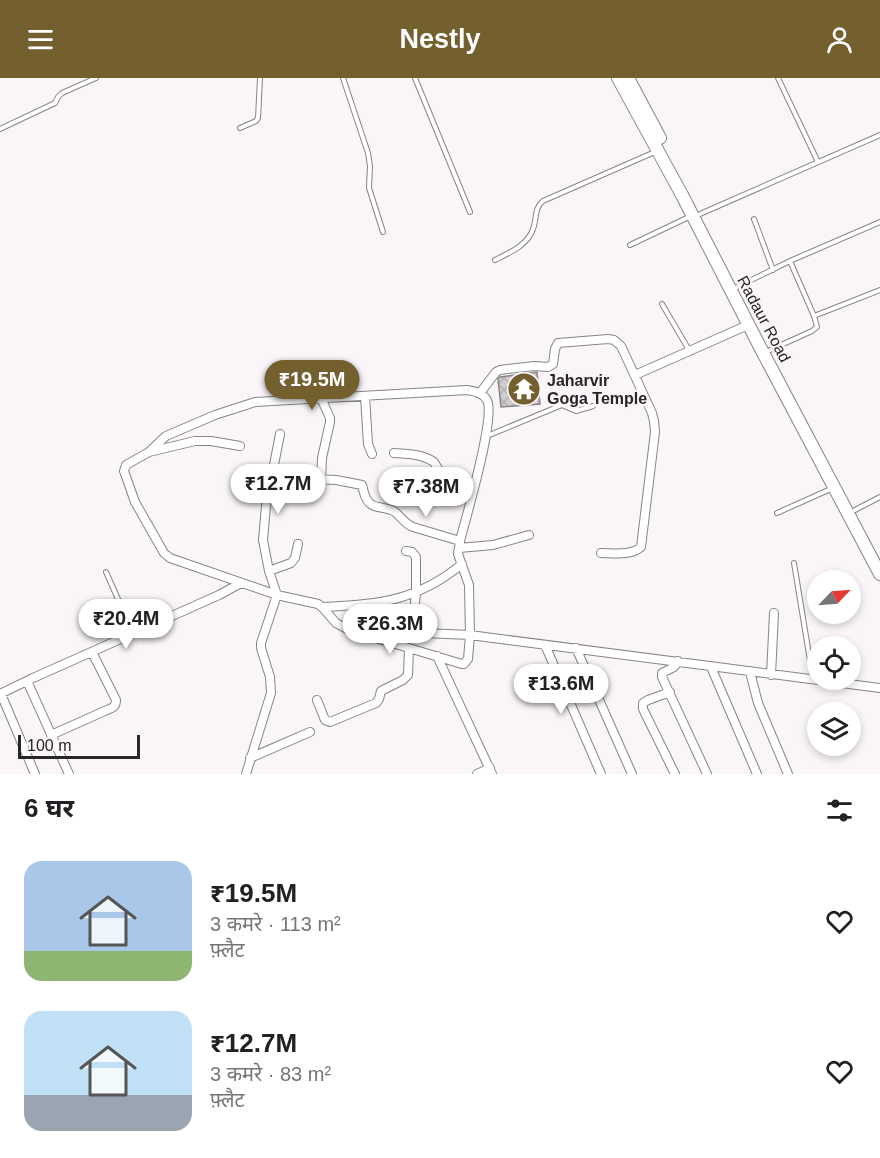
<!DOCTYPE html>
<html lang="hi">
<head>
<meta charset="utf-8">
<style>
  :root { --surface:#fff; --page:#f2f2f2; --text:#202124; --muted:#757577; --accent:#745f2e }
  body { margin:0; font-family:Arial,"Noto Sans Devanagari",sans-serif; background:var(--page); color:var(--text); height:100vh; display:flex; flex-direction:column; font-size:22px; white-space:nowrap }
  * { box-sizing:border-box; margin:0 }
  p { font-size:20px; color:var(--muted) }
  .icon { flex:none; width:33px; height:33px; fill:none; stroke:currentColor; stroke-width:2; stroke-linecap:round; stroke-linejoin:round }
  .map { position:relative; height:696px; overflow:hidden }
  .side { display:flex; flex-direction:column; background:var(--surface); flex:1 }
  .side>* { flex:none }
  .needle { width:39px; rotate:65deg }
  .fabs { position:absolute; left:807px; top:492px; display:grid; gap:12px }
  .fabs a { display:grid; place-items:center; width:54px; height:54px; border-radius:50%; background:var(--surface); box-shadow:0 3px 9px #0003; font-size:30px }
  .scale { position:absolute; left:18px; bottom:15px; width:122px; box-sizing:border-box; padding-left:6px; border:3px solid #282628; border-top:0; font-size:16px; line-height:21px; white-space:nowrap; color:#282628; -webkit-text-stroke:4px #f9f5f9; paint-order:stroke }
  .price { position:absolute; translate:-50% -51px; padding:0 14px; border-radius:21px; background:#fff; color:#222; font-size:20px; line-height:39px; filter:drop-shadow(0 2px 3px #0008) }
  .price::after { content:''; position:absolute; left:50%; top:36px; width:18px; height:14px; margin-left:-9px; background:inherit; clip-path:polygon(0 0,100% 0,50% 100%) }
  .price.on { background:var(--accent); color:#fff }
  ul { padding:0; list-style:none }
  li { display:flex; align-items:center; gap:18px; height:150px; padding:0 24px }
  li span { display:grid; place-items:center; flex:none; width:168px; height:120px; border-radius:18px; color:#555 }
  li>.icon { margin-inline-start:auto }
  span .icon { width:72px; height:72px; fill:#fffc; stroke-width:1 }
  li b { font-size:26px }
  h2 { display:flex; justify-content:space-between; align-items:center; height:72px; padding:0 24px; font-size:26px }
  header { display:flex; justify-content:space-between; align-items:center; height:78px; padding:0 24px; background:var(--accent); color:#fff; font-size:27px; font-weight:800 }
  .map>svg:first-child { display:block }
</style>
</head>
<body>
<header><svg class="icon" aria-label="menu" viewBox="0 0 24 24"><path d="M4 6h16M4 12h16M4 18h16"/></svg>Nestly<svg class="icon" aria-label="person" viewBox="0 0 24 24"><circle cx="12" cy="8" r="4"/><path d="M4 21q1-7 8-7t8 7"/></svg></header>
<div class="map">
<svg width="880" height="696" viewBox="0 0 880 696">
  <defs>
    <pattern id="building-cross-hatch" width="8" height="8" patternUnits="userSpaceOnUse" patternTransform="scale(1.5)"><rect width="8" height="8" fill="#d1cdcf"/><path d="M0 0l8 8M0 8l8-8" fill="none" stroke="#b3b0b2"/></pattern>
  </defs>
  <rect width="100%" height="100%" fill="#f9f5f9"/>
  <path fill="url(#building-cross-hatch)" stroke="#898587" stroke-width="1.5" d="M 537,294 L 540,326 L 501,329 L 498,301 L 500,299 Z"/>
  <g fill="none" stroke-linecap="round" stroke-linejoin="round">
    <g stroke="#868487" stroke-width="6">
      <path id="lane" d="M 343,0 L 368,75 L 370,88 L 369,110 L 383,154
        M 415,0 L 470,134
        M 778,0 L 818,84
        M 240,50 L 256,43 L 258,40 L 260,0
        M 0,51 L 55,25 L 58,19 L 62,15 L 96,0
        M 700,136 L 880,57
        M 754,141 L 773,192
        M 630,167 L 691,138
        M 495,182 C 509,175 528,167 533,151 C 537,141 534,130 543,123 L 657,73
        M 735,210 L 790,183 L 880,144
        M 662,226 L 689,272
        M 814,238 L 880,212
        M 770,272 L 812,253 L 817,249 L 814,238 L 790,183
        M 487,358 L 562,327 L 576,333 L 593,328
        M 855,432 L 880,419
        M 777,435 L 833,410
        M 794,485 L 813,601
        M 106,494 L 133,555"/>
    </g>
    <g stroke="#868487" stroke-width="10">
      <path id="street" d="M 635,297 L 748,247
        M 480,315 L 496,294 L 500,292 L 534,288 L 548,289 L 553,286 L 555,271 L 558,265 L 608,261 L 614,262 L 621,268 L 652,335 L 654,343 L 655,354 L 641,469 C 631,478 613,475 601,475
        M 365,318 L 368,366 L 372,376
        M 321,320 L 330,340 L 330,344 L 322,380 L 321,402
        M 149,374 L 166,358 L 215,337 L 255,324 L 467,312 C 475,313 483,315 487,322 C 496,339 466,439 460,463 L 458,476 L 469,507 L 470,557 L 468,581 L 464,586 L 462,586 L 349,552 L 336,545 L 322,529 L 318,526 L 277,517 L 170,480 L 164,475 L 135,424 L 124,393 L 126,387 L 149,374 L 195,363 L 211,363 L 240,368
        M 394,375 C 408,376 422,376 434,384 L 449,409 L 472,413
        M 272,399 L 336,402 L 362,407 C 363,411 364,416 366,420 C 372,433 385,427 395,434 C 401,439 405,446 413,449 L 460,463
        M 459,470 L 493,467 L 529,457
        M 406,473 L 412,474 L 416,479 L 416,515 L 413,544 L 416,551 L 423,555 L 470,557 L 880,610
        M 269,493 L 291,485 L 295,480 L 298,466
        M 322,529 C 378,527 417,523 462,486
        M 545,567 L 601,696
        M 576,570 L 632,696
        M 437,578 L 492,696
        M 678,583 L 674,589 L 662,595 L 662,599 L 707,696
        M 711,589 L 757,696
        M 750,594 L 758,625 L 788,696
        M 771,597 L 774,535
        M 27,603 L 69,696
        M 670,614 L 648,622 L 643,625 L 643,631 L 675,696
        M 0,616 L 33,600 L 219,517 L 241,505
        M 1,616 L 35,696
        M 317,622 L 325,642 L 330,644 L 376,625 L 379,621 L 381,613 L 403,602 L 408,597 L 409,570
        M 51,657 L 107,632 C 112,630 116,629 116,622 L 92,574
        M 250,680 L 310,654
        M 246,696 L 271,615 L 270,599 L 261,570 L 261,565 L 277,517 L 269,493 L 263,462 L 266,428 L 280,356
        M 477,696 L 490,690"/>
    </g>
    <g stroke="#868487" stroke-width="14">
      <path id="primary" d="M 618,0 L 682,117 L 760,269 L 880,496
        M 628,0 L 660,60"/>
    </g>
    <use href="#lane" stroke="#fff" stroke-width="4"/>
    <use href="#street" stroke="#fff" stroke-width="8"/>
    <use href="#primary" stroke="#fff" stroke-width="12"/>
  </g>
  <defs>
    <g id="temple-disc" transform="scale(1.725)"><circle r="9.5" fill="#745f2e" stroke="#f9f5f9"/><path d="M0-6L5-2H3V0L6.5 2.5H4V6H1.5V3h-3V6H-4V2.5H-6.5L-3 0V-2H-5Z" fill="#fff"/></g>
  </defs>
  <g fill-rule="evenodd">
    <use href="#temple-disc" x="524" y="311"/>
  </g>
  <g text-anchor="middle" dominant-baseline="central" stroke-width="5" stroke-linejoin="round" paint-order="stroke">
    <g font-size="16" fill="#282628" stroke="#f9f5f9">
      <text transform="translate(764 241) rotate(62)">Radaur Road</text>
    </g>
    <g font-size="16" font-weight="bold" fill="#282628" stroke="#f9f5f9" text-anchor="start">
      <text x="547" y="302">Jaharvir<tspan x="547" dy="18">Goga Temple</tspan></text>
    </g>
  </g>
</svg>
<div class="fabs">
<a><svg class="needle" viewBox="-14 -14 28 28"><path d="M0-13l5 13h-10z" fill="#e53935"/><path d="M0 13l5-13h-10z" fill="#757577"/></svg></a>
<a><svg class="icon" aria-label="locate" viewBox="0 0 24 24"><circle cx="12" cy="12" r="6"/><path d="M12 2v4M12 18v4M2 12h4M18 12h4"/></svg></a>
<a><svg class="icon" aria-label="layers" viewBox="0 0 24 24"><path d="M12 4l9 5-9 5-9-5zM3 14l9 5 9-5"/></svg></a>
</div>
<div class="scale">100 m</div>
<b class="price on" style="left:312px;top:333px">₹19.5M</b>
<b class="price" style="left:278px;top:437px">₹12.7M</b>
<b class="price" style="left:426px;top:440px">₹7.38M</b>
<b class="price" style="left:126px;top:572px">₹20.4M</b>
<b class="price" style="left:390px;top:577px">₹26.3M</b>
<b class="price" style="left:561px;top:637px">₹13.6M</b>
</div>
<section class="side">
<h2>6 घर<svg class="icon" aria-label="filters" viewBox="0 0 24 24"><path d="M4 7h16M4 17h16"/><circle cx="9" cy="7" r="2"/><circle cx="15" cy="17" r="2"/></svg></h2>
<ul>
<li><span style="background:linear-gradient(#a9c7e8 75%,#8fb573 0)"><svg class="icon" aria-label="home" viewBox="0 0 24 24"><path d="M3 11l9-7 9 7M6 9v11h12V9"/></svg></span><div><b>₹19.5M</b><p>3 कमरे · 113 m²</p><p>फ़्लैट</p></div><svg class="icon" aria-label="heart" viewBox="0 0 24 24"><path d="M12 20l-8-8c-3-5 5-10 8-4 3-6 11-1 8 4z"/></svg></li>
<li><span style="background:linear-gradient(#bfe0f5 70%,#9aa5b1 0)"><svg class="icon" aria-label="home" viewBox="0 0 24 24"><path d="M3 11l9-7 9 7M6 9v11h12V9"/></svg></span><div><b>₹12.7M</b><p>3 कमरे · 83 m²</p><p>फ़्लैट</p></div><svg class="icon" aria-label="heart" viewBox="0 0 24 24"><path d="M12 20l-8-8c-3-5 5-10 8-4 3-6 11-1 8 4z"/></svg></li>
</ul>
</section>
</body>
</html>
